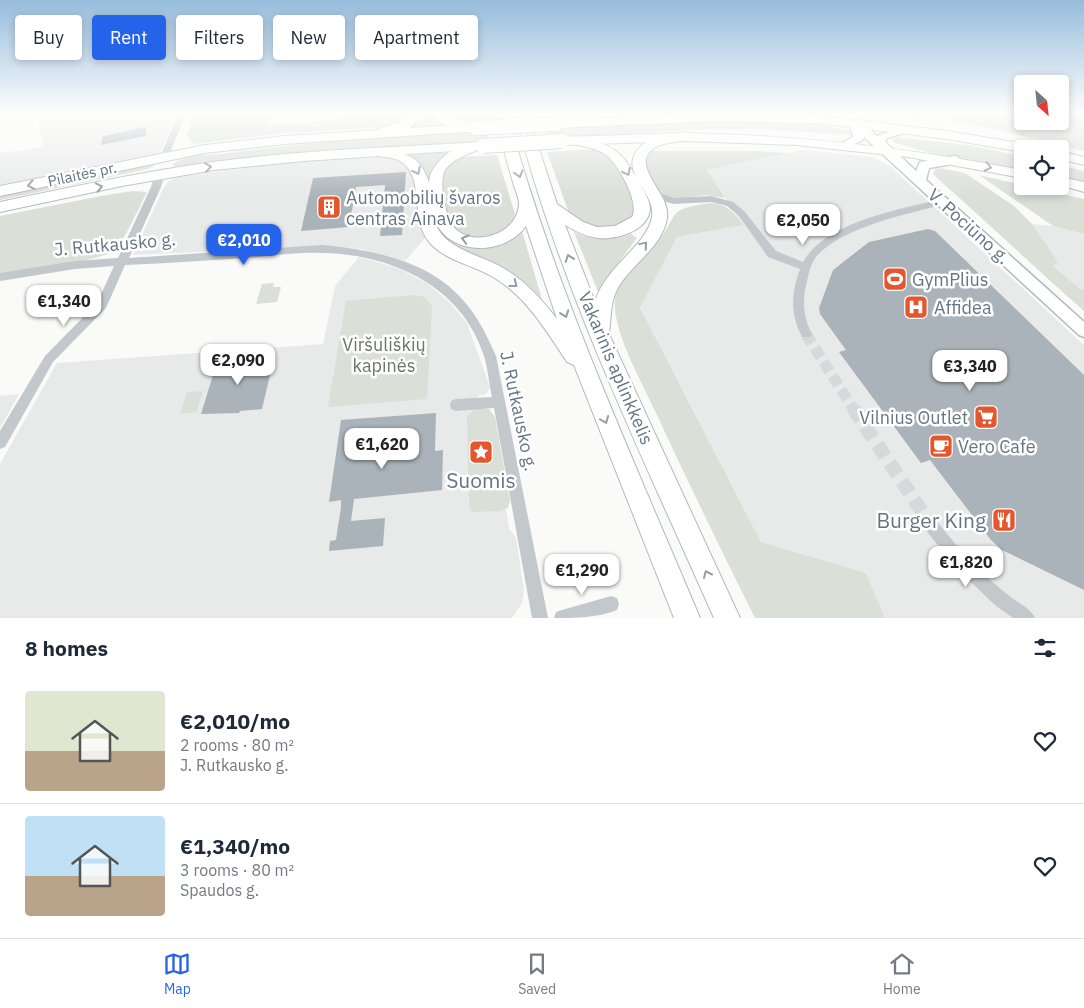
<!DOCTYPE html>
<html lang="en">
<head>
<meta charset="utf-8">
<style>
  :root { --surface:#fff; --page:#f6f6f7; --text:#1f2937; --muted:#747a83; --line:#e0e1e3; --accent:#2563eb }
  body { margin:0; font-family:"IBM Plex Sans",sans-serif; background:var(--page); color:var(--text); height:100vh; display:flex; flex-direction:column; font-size:19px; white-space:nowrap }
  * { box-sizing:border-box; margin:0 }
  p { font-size:16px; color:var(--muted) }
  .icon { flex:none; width:28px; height:28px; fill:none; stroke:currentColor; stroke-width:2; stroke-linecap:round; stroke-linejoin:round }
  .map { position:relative; height:618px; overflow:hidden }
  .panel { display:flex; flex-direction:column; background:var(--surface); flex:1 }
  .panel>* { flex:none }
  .guide { position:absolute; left:15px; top:15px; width:500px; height:45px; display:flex; gap:10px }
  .needle { width:32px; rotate:153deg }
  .fabs { position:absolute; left:1014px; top:75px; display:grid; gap:10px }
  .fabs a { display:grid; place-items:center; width:55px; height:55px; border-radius:5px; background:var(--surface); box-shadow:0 2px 8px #0003; font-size:25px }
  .price { position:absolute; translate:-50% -42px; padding:0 11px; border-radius:10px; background:#fff; color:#222; font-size:16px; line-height:32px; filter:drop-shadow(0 1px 2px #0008) }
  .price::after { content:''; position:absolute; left:50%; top:30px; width:15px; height:11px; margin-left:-8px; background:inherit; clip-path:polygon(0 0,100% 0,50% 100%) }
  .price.active { background:var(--accent); color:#fff }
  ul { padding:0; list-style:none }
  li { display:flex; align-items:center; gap:15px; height:125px; padding:0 25px }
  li+li { border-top:1px solid var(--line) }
  li span { display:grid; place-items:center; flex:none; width:140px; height:100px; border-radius:5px; color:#555 }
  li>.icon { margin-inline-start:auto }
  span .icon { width:60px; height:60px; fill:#fffc; stroke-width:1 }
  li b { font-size:21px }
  h2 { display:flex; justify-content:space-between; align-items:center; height:60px; padding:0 25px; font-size:21px }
  .chip { padding:0 18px; border-radius:5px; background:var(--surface); box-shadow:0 2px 8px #0003; font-size:18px; line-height:45px }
  .chip.active { background:var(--accent); color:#fff }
  .tab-bar { display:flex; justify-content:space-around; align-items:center; height:70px; border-top:1px solid var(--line); background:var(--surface); font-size:14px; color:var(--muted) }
  .tab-bar a { display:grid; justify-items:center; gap:2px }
  .tab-bar .active { color:var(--accent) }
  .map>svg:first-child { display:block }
</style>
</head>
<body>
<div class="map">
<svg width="1084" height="618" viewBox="0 0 1084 618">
  <rect width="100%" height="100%" fill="#fafaf8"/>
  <path fill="#e8e9e9" d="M 35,112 L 179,112 L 160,151 L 154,154 L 0,185 L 0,152 L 22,151 L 44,146 Z
    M 870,112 L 949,112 L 954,122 L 873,112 Z
    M 802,150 L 874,157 L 891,167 L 1084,345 L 1084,618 L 885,618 L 866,573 L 761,542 L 640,306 L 677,237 L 743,225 L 707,170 Z
    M 380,157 L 400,160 L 414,174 L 422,228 L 426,237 L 405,261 L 361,249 L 323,246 L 133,255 L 163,189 L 168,182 L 177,177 L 281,163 Z
    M 1032,224 L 1053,226 L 1084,234 L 1084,289 L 1079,288 L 1053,266 L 1057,262 Z
    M 359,257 L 398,268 L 428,284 L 450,303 L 467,323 L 490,387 L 486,394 L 478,396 L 468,504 L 500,511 L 506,509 L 509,528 L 516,538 L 524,590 L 522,603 L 512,618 L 0,618 L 0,464 L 57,363 L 323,344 L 335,286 Z
    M 19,394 L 0,428 L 0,396 Z"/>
  <path fill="#dadfd7" d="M 195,112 L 274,112 L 267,125 L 327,121 L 369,112 L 414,112 L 404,121 L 384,127 L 285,133 L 194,144 L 187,135 Z
    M 425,112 L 431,112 L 435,117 L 446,125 L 405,128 L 419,120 Z
    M 442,112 L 488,112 L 490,121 C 475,121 453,123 442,112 Z
    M 949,112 L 1022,112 L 1022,121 L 1060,121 L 1060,112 L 1084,112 L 1084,151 L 986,127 L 954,122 Z
    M 722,120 L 810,122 L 849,131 L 853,132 L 853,135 L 762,129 L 709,129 L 549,138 L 546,128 Z
    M 487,131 L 490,141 C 386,147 283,153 180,168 L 173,166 L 173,164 C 184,155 214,155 228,153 C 314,142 401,135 487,131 Z
    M 895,137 L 968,145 L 1022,156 L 1022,170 L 931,153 L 895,143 L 892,140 Z
    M 597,149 L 615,162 L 634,199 L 635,214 L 631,220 L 614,228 L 590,228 L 569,213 L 547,152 Z
    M 650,151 L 756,151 L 788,153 L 707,170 L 725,198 L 705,195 L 679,199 L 663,196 L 659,192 L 644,163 Z
    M 451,152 C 446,158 437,161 432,169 C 427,178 431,190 432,200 C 434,210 434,225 441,233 C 461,257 501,249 522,231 L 543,303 C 526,288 511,273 491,262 C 479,255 456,249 446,240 C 419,214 442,175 409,155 Z
    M 497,155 L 515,214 C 512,242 459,247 448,221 C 444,210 440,183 442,172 L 458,157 Z
    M 153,163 L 154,166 L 148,169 L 0,200 L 0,195 Z
    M 1060,165 L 1084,171 L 1084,184 L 1060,178 Z
    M 940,168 L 965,173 L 1014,206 L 1032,224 L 1058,262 L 1053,266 L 1079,288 L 1084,289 L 1084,311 C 1034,267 986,221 936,177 L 933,174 L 934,170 Z
    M 979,175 L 1084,199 L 1084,234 L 1053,226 Z
    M 133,191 L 147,192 C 141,203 123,243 116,249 C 102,262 22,270 0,274 L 0,216 L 101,196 Z
    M 710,203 C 726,204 734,211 743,225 L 677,237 L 640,307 L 761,542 L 866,573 L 885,618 L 755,618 C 721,550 688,482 656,413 C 643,384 612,331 615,300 C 616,280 645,258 657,243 C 681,212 665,210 710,203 Z
    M 574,232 C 593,240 612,241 631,234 L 637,238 L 607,278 L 599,294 Z
    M 274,283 L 273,287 L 281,287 L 277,302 L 256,304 L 262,284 Z
    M 414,295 L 424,297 L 432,306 L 427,399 L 328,407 L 346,301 Z
    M 203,391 L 196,412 L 180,414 L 187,392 Z
    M 477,408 L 489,409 L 495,417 L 510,501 L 508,508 L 500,511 L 472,512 L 469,507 L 467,416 Z"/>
  <path fill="#aab3b9" d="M 146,127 L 146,136 L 101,145 L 103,136 Z
    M 406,172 L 402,235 L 380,236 L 385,185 L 356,187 L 349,227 L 301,231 L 313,178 Z
    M 928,229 L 935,231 L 1084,375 L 1084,590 L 1002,550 L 991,540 L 930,460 L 921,463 L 839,352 L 846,350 L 820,314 L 819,308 L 833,270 L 869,242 Z
    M 274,358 L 262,409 L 240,411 L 239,413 L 201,414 L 217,362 Z
    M 436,413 L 435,451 L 443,450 L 442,490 L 354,499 L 351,521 L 385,518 L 383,546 L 329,551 L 330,541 L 336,540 L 341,507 L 341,500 L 329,502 L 341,420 Z"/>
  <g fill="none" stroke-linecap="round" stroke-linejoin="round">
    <path stroke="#d5d9db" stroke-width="11" stroke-dasharray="11 5.5" stroke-linecap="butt" d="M 806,334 L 854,410"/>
    <path stroke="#d5d9db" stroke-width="14" stroke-dasharray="14 8" stroke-linecap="butt" d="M 853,408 L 933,528"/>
    <g stroke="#b3babf" stroke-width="3">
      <path id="secondary" d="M 855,119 L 859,120 L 877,136 L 902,127 L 910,127 L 912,129 L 910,131 L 887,138 L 885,142 L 916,171 L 920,162 L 954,156 L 958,157 L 960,160 L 958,163 L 929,168 L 926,180 L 1084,322 L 1084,337 L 1079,335 L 864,137 L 863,140 L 850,146 L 842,146 L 840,144 L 853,137 L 850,122 Z"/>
    </g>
    <g stroke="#b5babe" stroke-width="2">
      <path id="primary" d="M 715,113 L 817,115 L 947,131 L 1031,145 L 1038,149 L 1022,149 L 1022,152 L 947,139 L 817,123 L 715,121 L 555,128 L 549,124 L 555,120 Z
        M 476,124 L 482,128 L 481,131 L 285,144 L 205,153 L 0,196 L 0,186 L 205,145 L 285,136 Z
        M 683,133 C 798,135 908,148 1022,170 L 1022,178 L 908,157 L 796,145 L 683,141 L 566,145 L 559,141 L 566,137 Z
        M 480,142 L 485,143 L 487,146 L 485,149 L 304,161 L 214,170 L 122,186 L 0,212 L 0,202 C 81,185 163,167 246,158 C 324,149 402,147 480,142 Z
        M 1060,151 L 1084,157 L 1084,165 L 1060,159 Z
        M 1060,177 L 1084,182 L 1084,192 L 1060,185 Z"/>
    </g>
    <g stroke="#b4b9bd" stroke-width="2">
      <path id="trunk" d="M 413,112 L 426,112 L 410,128 L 374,139 L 367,135 L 369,132 L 400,122 Z
        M 431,112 L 444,112 L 452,118 L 476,126 L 478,129 L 471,133 L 442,124 Z
        M 495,112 L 507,112 C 554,287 630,451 700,618 L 674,618 L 574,365 L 567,362 C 547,332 526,296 493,277 C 473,265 446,261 430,243 C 409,220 426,176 400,161 C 392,156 379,157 370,155 L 368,152 L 375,148 C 402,153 420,152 429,183 C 429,164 458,140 477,144 L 479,147 L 477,150 C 466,155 452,160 445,170 C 438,183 446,223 458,231 C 479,247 518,232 519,204 C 519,197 514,188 513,182 C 506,159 500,135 495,112 ZM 433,214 C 443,256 503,258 526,226 L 557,319 C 543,301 527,283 508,271 C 482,253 438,251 433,214 Z
        M 515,112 L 527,112 L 557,204 L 583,222 L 597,227 L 615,226 L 632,217 C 640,202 618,164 606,155 C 595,147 581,146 568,143 L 566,140 L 568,137 C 576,135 584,138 591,140 C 619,147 627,160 640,184 C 644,192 650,200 650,209 C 648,232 615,240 597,238 C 585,236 575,231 565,225 L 595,302 C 605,266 647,246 652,217 C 656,194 623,175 635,154 C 644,136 669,135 686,132 L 693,136 L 691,139 C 678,142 656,142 648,154 C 637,172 671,196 667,218 C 663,246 633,263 619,286 C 610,300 611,319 609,334 L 740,618 L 714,618 C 641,453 559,287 515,112 Z
        M 576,112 L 592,112 L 565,127 L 555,127 L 554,124 L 555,121 Z
        M 618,112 L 643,112 L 665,116 L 666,119 L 660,123 L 620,115 Z"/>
    </g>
    <path fill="#c3c8cc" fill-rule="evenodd" d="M 179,112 L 187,112 L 168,157 L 167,159 L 161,159 L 160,157 Z
      M 160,171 L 165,174 L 161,187 L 129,258 L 322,245 C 375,250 433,261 468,306 C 480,321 488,338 496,356 L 548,618 L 532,618 L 494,408 L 456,411 L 451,409 L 450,405 L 451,401 L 456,399 L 492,397 C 489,384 488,369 484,356 C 462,286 391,254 322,253 C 301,252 279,255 258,257 C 214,260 170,263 125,265 L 106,308 L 53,362 L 5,447 L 0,449 L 0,431 L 45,356 L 97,303 L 114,266 L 75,269 L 0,281 L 0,273 L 75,261 L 118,258 L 151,187 L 155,174 Z
      M 655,191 L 674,198 L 711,196 L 733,202 L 745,212 L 776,251 L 803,262 C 825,222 900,209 942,199 L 947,202 L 945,204 C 908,214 841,227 816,257 C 810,265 808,276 806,286 C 802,303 804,318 812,334 L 810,337 L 802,337 C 790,314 791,293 800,269 L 768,257 L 739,216 L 727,206 L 711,202 L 674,204 L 662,201 L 652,196 L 652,192 Z
      M 933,521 L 938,523 C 960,550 984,577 1012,598 C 1020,604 1031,609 1035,618 L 1013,618 L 995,605 L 959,571 L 928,533 L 926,528 L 928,523 Z
      M 611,596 L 617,598 L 619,604 L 617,610 C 596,618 576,618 554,618 L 556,612 L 562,610 Z"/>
    <use href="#secondary" fill="#fff" fill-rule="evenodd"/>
    <use href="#primary" fill="#fff" fill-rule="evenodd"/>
    <use href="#trunk" fill="#fff" fill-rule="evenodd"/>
    <g stroke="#b5babe" stroke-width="16" stroke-linecap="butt">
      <path id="primary-bridge" d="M 476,128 L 555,124
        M 483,146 L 562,141"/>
    </g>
    <use href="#primary-bridge" stroke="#fff" stroke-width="14"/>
  </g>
  <defs><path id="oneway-chevron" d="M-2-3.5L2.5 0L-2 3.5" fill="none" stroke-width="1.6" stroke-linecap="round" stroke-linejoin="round" transform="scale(1.25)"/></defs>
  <g stroke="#939fa8">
    <use href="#oneway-chevron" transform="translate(208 167) rotate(-8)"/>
    <use href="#oneway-chevron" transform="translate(988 167) rotate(12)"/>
    <use href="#oneway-chevron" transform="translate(417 171) rotate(62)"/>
    <use href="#oneway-chevron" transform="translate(627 172) rotate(63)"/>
    <use href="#oneway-chevron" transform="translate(519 174) rotate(74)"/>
    <use href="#oneway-chevron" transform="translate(31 185) rotate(169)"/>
    <use href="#oneway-chevron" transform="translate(99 187) rotate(-12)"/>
    <use href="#oneway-chevron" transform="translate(465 239) rotate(-164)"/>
    <use href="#oneway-chevron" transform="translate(644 245) rotate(-50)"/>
    <use href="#oneway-chevron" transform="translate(569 258) rotate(-110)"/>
    <use href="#oneway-chevron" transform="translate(514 284) rotate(38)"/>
    <use href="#oneway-chevron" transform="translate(565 314) rotate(70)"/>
    <use href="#oneway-chevron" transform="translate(605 420) rotate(68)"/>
    <use href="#oneway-chevron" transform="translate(707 574) rotate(-114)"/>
  </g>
  <linearGradient id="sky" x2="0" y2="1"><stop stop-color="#96bcdc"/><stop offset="0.57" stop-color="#fdfdfc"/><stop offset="1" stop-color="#fdfdfc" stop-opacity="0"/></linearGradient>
  <rect width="1084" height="198" fill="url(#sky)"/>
  <defs>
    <g id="building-square" transform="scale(1.25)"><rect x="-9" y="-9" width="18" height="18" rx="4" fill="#e4572e" stroke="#fff"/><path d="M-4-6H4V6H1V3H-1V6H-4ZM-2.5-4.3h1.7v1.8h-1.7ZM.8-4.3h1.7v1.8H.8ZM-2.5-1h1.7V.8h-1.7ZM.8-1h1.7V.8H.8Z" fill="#fff"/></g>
    <g id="stadium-square" transform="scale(1.25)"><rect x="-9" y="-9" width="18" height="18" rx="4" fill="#e4572e" stroke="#fff"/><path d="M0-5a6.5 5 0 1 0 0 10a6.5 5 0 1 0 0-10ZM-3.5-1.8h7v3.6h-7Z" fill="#fff"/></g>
    <g id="hospital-square" transform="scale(1.25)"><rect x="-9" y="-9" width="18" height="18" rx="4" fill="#e4572e" stroke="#fff"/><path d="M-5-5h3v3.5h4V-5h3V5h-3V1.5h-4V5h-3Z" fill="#fff"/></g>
    <g id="supermarket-square" transform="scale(1.25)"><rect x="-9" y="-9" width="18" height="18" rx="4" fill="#e4572e" stroke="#fff"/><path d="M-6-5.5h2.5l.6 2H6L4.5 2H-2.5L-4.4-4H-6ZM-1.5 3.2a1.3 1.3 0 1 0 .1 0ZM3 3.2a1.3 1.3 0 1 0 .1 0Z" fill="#fff"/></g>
    <g id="cafe-square" transform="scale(1.25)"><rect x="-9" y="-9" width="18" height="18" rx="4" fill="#e4572e" stroke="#fff"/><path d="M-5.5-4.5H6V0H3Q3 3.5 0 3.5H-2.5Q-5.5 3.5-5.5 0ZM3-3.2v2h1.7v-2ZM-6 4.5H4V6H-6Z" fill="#fff"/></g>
    <g id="sight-square" transform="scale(1.25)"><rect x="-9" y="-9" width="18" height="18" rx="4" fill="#e4572e" stroke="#fff"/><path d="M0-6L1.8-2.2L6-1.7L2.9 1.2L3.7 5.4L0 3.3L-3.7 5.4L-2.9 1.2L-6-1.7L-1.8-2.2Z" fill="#fff"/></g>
    <g id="restaurant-square" transform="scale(1.25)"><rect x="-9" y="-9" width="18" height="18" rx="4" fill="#e4572e" stroke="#fff"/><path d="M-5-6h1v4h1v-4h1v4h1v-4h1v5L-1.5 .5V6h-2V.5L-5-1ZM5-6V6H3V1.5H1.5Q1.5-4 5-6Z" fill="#fff"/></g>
  </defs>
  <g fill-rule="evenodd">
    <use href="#building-square" x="329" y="207"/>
    <use href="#stadium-square" x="895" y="279"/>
    <use href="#hospital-square" x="916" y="307"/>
    <use href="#supermarket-square" x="986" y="417"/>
    <use href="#cafe-square" x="941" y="446"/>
    <use href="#sight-square" x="481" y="452"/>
    <use href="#restaurant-square" x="1004" y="520"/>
  </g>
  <g text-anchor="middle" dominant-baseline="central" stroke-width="5" stroke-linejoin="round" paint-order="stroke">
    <g font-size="15" fill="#657683" stroke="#fff">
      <text transform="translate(82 174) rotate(-12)">Pilaitės pr.</text>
    </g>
    <g font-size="18" fill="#657683" stroke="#fff" text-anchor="start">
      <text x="346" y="197">Automobilių švaros<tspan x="346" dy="21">centras Ainava</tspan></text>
      <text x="912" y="279">GymPlius</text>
      <text x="934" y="307">Affidea</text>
      <text x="968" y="417" text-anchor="end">Vilnius Outlet</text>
      <text x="958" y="446">Vero Cafe</text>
    </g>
    <g font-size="18" fill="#657683" stroke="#fff">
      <text transform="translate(969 226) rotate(42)">V. Pociūno g.</text>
      <text transform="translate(115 244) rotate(-5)">J. Rutkausko g.</text>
      <text transform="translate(616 368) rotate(67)">Vakarinis aplinkkelis</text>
      <text transform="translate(519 411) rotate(78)">J. Rutkausko g.</text>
    </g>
    <g font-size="18" fill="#687a64" stroke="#fff">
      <text x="384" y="344">Viršuliškių<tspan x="384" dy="21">kapinės</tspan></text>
    </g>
    <g font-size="21" fill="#657683" stroke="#fff">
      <text x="481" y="480">Suomis</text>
      <text x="986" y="520" text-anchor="end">Burger King</text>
    </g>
  </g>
</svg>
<div class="fabs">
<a><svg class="needle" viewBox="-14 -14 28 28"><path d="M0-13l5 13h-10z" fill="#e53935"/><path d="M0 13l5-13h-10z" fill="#747a83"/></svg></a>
<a><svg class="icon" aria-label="locate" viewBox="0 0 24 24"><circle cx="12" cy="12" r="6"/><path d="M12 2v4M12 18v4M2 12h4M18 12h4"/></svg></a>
</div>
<b class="price" style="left:803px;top:246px">€2,050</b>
<b class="price active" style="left:244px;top:266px">€2,010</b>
<b class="price" style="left:64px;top:327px">€1,340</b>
<b class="price" style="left:238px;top:386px">€2,090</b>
<b class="price" style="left:970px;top:392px">€3,340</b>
<b class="price" style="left:382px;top:470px">€1,620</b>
<b class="price" style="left:966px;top:588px">€1,820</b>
<b class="price" style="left:582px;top:596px">€1,290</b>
<div class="guide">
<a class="chip">Buy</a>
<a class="chip active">Rent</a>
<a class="chip">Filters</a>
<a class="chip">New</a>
<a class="chip">Apartment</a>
</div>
</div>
<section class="panel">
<h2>8 homes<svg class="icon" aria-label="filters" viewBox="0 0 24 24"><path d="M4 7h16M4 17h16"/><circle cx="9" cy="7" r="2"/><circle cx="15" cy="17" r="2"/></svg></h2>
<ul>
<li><span style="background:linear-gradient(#dfe7d0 60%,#b9a48a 0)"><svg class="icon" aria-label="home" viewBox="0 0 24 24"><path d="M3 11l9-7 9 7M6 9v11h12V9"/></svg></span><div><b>€2,010/mo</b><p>2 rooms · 80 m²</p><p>J. Rutkausko g.</p></div><svg class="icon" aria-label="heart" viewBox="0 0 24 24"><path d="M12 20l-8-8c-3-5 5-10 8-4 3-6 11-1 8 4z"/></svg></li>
<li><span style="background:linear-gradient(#bfe0f5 60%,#b9a48a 0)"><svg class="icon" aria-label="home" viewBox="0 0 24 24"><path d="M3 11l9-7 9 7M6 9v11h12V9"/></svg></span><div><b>€1,340/mo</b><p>3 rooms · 80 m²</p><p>Spaudos g.</p></div><svg class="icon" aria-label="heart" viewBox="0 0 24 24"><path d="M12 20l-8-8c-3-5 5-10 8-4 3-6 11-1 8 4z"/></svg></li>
</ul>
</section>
<nav class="tab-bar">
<a class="active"><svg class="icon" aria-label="map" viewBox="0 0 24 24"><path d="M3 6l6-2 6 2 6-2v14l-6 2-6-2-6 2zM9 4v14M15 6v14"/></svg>Map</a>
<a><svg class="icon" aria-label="saved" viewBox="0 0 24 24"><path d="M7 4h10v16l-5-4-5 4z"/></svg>Saved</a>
<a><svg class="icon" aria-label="home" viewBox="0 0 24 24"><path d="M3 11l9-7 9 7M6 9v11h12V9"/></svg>Home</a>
</nav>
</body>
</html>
